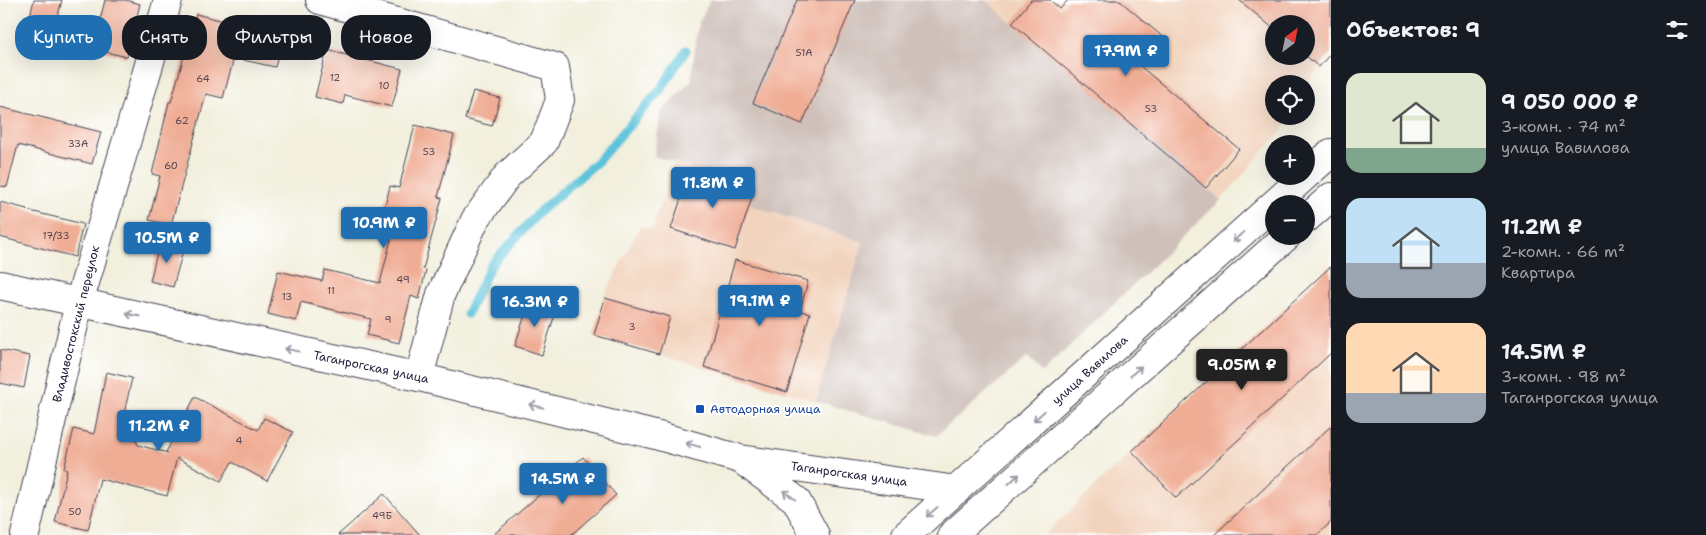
<!DOCTYPE html>
<html lang="ru">
<head>
<meta charset="utf-8">
<style>
  :root { --surface:#171b24; --page:#242831; --text:#f1f3f6; --muted:#9ea1a6; --accent:#1f6fb2 }
  body { margin:0; font-family:"Shantell Sans",sans-serif; background:var(--page); color:var(--text); height:100vh; display:flex; flex-direction:column; font-size:19px; white-space:nowrap }
  * { box-sizing:border-box; margin:0 }
  p { font-size:16px; color:var(--muted) }
  .icon { flex:none; width:28px; height:28px; fill:none; stroke:currentColor; stroke-width:2; stroke-linecap:round; stroke-linejoin:round }
  .map { position:relative; flex:1; overflow:hidden }
  .sheet { display:flex; flex-direction:column; background:var(--surface); width:375px }
  .sheet>* { flex:none }
  .top-card { position:absolute; left:15px; top:15px; width:475px; height:45px; display:flex; gap:10px }
  .needle { width:32px; rotate:32deg }
  .fabs { position:absolute; left:1265px; top:15px; display:grid; gap:10px }
  .fabs a { display:grid; place-items:center; width:50px; height:50px; border-radius:50%; background:var(--surface); box-shadow:0 5px 20px #0002; font-size:25px }
  .price { position:absolute; translate:-50% -42px; padding:0 11px; border-radius:5px; background:var(--accent); color:#fff; font-size:16px; line-height:32px; filter:drop-shadow(0 1px 2px #0008) }
  .price::after { content:''; position:absolute; left:50%; top:30px; width:15px; height:11px; margin-left:-8px; background:inherit; clip-path:polygon(0 0,100% 0,50% 100%) }
  .price.active { background:#222; color:#fff }
  ul { padding:0; list-style:none }
  li { display:flex; align-items:center; gap:15px; height:125px; padding:0 15px }
  li span { display:grid; place-items:center; flex:none; width:140px; height:100px; border-radius:15px; color:#555 }
  li>.icon { margin-inline-start:auto }
  span .icon { width:60px; height:60px; fill:#fffc; stroke-width:1 }
  li b { font-size:21px }
  h2 { display:flex; justify-content:space-between; align-items:center; height:60px; padding:0 15px; font-size:21px }
  .tag { padding:0 18px; border-radius:20px; background:var(--surface); box-shadow:0 5px 20px #0002; font-size:18px; line-height:45px }
  .tag.active { background:var(--accent); color:#fff }
  main { display:flex; flex:1; min-height:0 }
  .map>svg:first-child { display:block }
</style>
</head>
<body>
<main>
<div class="map">
<svg width="1331" height="535" viewBox="0 0 1331 535">
  <rect width="100%" height="100%" fill="#fff"/>
  <filter id="ink" filterUnits="userSpaceOnUse"><feTurbulence type="fractalNoise" baseFrequency=".02" numOctaves="2"/><feDisplacementMap in="SourceGraphic" scale="10" xChannelSelector="R" yChannelSelector="G"/><feConvolveMatrix kernelMatrix="1 2 1 2 8 2 1 2 1" color-interpolation-filters="sRGB"/></filter>
  <filter id="wash" filterUnits="userSpaceOnUse"><feTurbulence type="fractalNoise" baseFrequency=".0096" numOctaves="4" result="noise"/><feDisplacementMap in="SourceGraphic" scale="20" xChannelSelector="R" yChannelSelector="G"/><feGaussianBlur stdDeviation="1.12" result="paint"/><feColorMatrix in="noise" values="0 0 0 0 0 0 0 0 0 0 0 0 0 0 0 0 0 1.4 0 .05"/><feComposite in="paint" operator="in"/></filter>
  <g filter="url(#wash)">
    <rect width="100%" height="100%" fill="#f2efdd"/>
    <path fill="#f2d4be" fill-rule="evenodd" d="M 985,0 L 1331,0 L 1331,53 L 1306,84 L 1274,84 L 1274,116 L 1294,116 L 1221,200 ZM 1274,24 L 1306,24 L 1306,56 L 1274,56 Z
      M 674,162 L 755,188 L 750,205 L 863,242 L 816,401 L 594,335 L 606,292 L 640,226 L 652,229 Z
      M 1331,266 L 1331,535 L 1044,535 L 1107,475 Z"/>
    <path fill="#cfc0ba" d="M 710,0 L 985,0 L 1221,200 L 1042,373 L 1027,357 L 936,436 L 816,401 L 863,242 L 750,205 L 755,188 L 654,156 L 661,112 L 691,81 L 698,24 Z"/>
    <g fill="none" stroke-linecap="round" stroke-linejoin="round">
      <path stroke="#5cc3da" stroke-width="9" d="M 467,314 L 491,265 L 540,211 L 598,161 L 661,89 L 686,50"/>
    </g>
    <g id="blocks">
      <path fill="#f0ad95" d="M 34,0 L 62,0 L 53,34 L 27,28 Z
        M 105,0 L 126,0 L 140,4 L 127,57 L 93,49 Z
        M 797,0 L 855,0 L 802,124 L 753,103 Z
        M 1031,0 L 1050,0 L 1060,9 L 1068,0 L 1119,0 L 1164,38 L 1140,66 L 1239,149 L 1206,188 L 1012,23 Z
        M 1239,0 L 1331,0 L 1331,53 L 1319,67 L 1306,56 L 1306,24 L 1274,24 L 1274,29 Z
        M 196,14 L 283,36 L 275,67 L 234,58 L 223,98 L 206,94 L 171,225 L 149,220 L 160,176 L 152,174 L 169,102 L 171,102 Z
        M 327,50 L 402,69 L 392,107 L 345,95 L 343,104 L 315,97 Z
        M 473,91 L 500,98 L 492,126 L 465,119 Z
        M 0,107 L 101,132 L 92,164 L 18,145 L 7,187 L 0,186 Z
        M 415,125 L 454,135 L 438,197 L 442,198 L 423,269 L 426,270 L 419,299 L 411,296 L 399,343 L 367,335 L 371,319 L 301,302 L 296,321 L 268,314 L 278,271 L 322,281 L 325,270 L 380,283 L 393,232 L 379,229 L 390,186 L 399,188 Z
        M 691,168 L 755,188 L 735,250 L 671,229 Z
        M 0,202 L 27,209 L 26,210 L 83,224 L 75,257 L 0,237 Z
        M 160,241 L 184,247 L 173,287 L 150,281 Z
        M 735,260 L 808,281 L 800,311 L 810,313 L 787,392 L 704,367 Z
        M 1331,266 L 1331,353 L 1176,498 L 1132,451 Z
        M 605,298 L 670,317 L 659,354 L 594,335 Z
        M 529,302 L 556,311 L 542,355 L 515,346 Z
        M 0,350 L 30,356 L 24,388 L 0,383 Z
        M 106,372 L 132,378 L 124,414 L 138,445 L 168,453 L 166,452 L 195,397 L 258,430 L 264,418 L 293,432 L 267,481 L 232,462 L 221,481 L 177,458 L 167,496 L 100,479 L 88,530 L 55,522 L 67,470 L 64,469 L 74,429 L 94,434 Z
        M 1331,426 L 1331,522 L 1317,535 L 1214,535 Z
        M 583,457 L 616,495 L 571,535 L 493,535 Z
        M 384,494 L 420,535 L 338,535 Z"/>
    </g>
  </g>
  <g filter="url(#ink)">
    <use href="#blocks" fill-opacity="0" stroke="#414153" stroke-width="1"/>
    <g fill="none" stroke-linecap="round" stroke-linejoin="round">
      <g stroke="#414153" stroke-width="30">
        <path id="minor" d="M 320,0 L 555,67 L 560,100 L 544,142 L 507,176 L 475,220 L 441,294 L 419,377"/>
      </g>
      <g stroke="#414153" stroke-width="30">
        <path id="tertiary" d="M 25,535 L 79,303 L 168,0"/>
      </g>
      <g stroke="#414153" stroke-width="30">
        <path id="primary" d="M 1306,175 L 1331,153
          M 1274,204 L 1305,176
          M 1306,219 L 1331,197
          M 0,285 L 419,377 L 659,436 L 740,459 L 957,490
          M 743,461 L 796,500 L 815,535
          M 906,535 L 1274,204
          M 952,535 L 1287,236"/>
      </g>
      <use href="#minor" stroke="#fff" stroke-width="28"/>
      <use href="#tertiary" stroke="#fff" stroke-width="28"/>
      <use href="#primary" stroke="#fff" stroke-width="28"/>
    </g>
    <defs><path id="oneway-shaft" d="M-6 0H5M1.5-3L5.5 0L1.5 3" fill="none" stroke-width="1.6" stroke-linecap="round" stroke-linejoin="round" transform="scale(1.25)"/></defs>
    <g stroke="#9c9ca7">
      <use href="#oneway-shaft" transform="translate(1238 237) rotate(138)"/>
      <use href="#oneway-shaft" transform="translate(133 315) rotate(-168)"/>
      <use href="#oneway-shaft" transform="translate(292 350) rotate(-168)"/>
      <use href="#oneway-shaft" transform="translate(1136 371) rotate(-42)"/>
      <use href="#oneway-shaft" transform="translate(536 406) rotate(-166)"/>
      <use href="#oneway-shaft" transform="translate(1039 416) rotate(138)"/>
      <use href="#oneway-shaft" transform="translate(693 445) rotate(-165)"/>
      <use href="#oneway-shaft" transform="translate(1014 479) rotate(-42)"/>
      <use href="#oneway-shaft" transform="translate(789 495) rotate(-144)"/>
      <use href="#oneway-shaft" transform="translate(932 512) rotate(139)"/>
    </g>
  </g>
  <rect fill="#1a4fb4" stroke="#fff" stroke-width="2" x="695" y="404" width="10" height="10" rx="2.5"/>
  <g text-anchor="middle" dominant-baseline="central" stroke-width="4" stroke-linejoin="round" paint-order="stroke">
    <g font-size="10" fill="#564552">
      <text x="804" y="52">51А</text>
      <text x="335" y="77">12</text>
      <text x="203" y="78">64</text>
      <text x="384" y="85">10</text>
      <text x="1151" y="108">53</text>
      <text x="182" y="120">62</text>
      <text x="78" y="143">33А</text>
      <text x="429" y="151">53</text>
      <text x="171" y="165">60</text>
      <text x="56" y="235">17/33</text>
      <text x="403" y="279">49</text>
      <text x="331" y="290">11</text>
      <text x="287" y="296">13</text>
      <text x="388" y="319">9</text>
      <text x="632" y="326">3</text>
      <text x="239" y="440">4</text>
      <text x="75" y="511">50</text>
      <text x="382" y="515">49Б</text>
    </g>
    <g font-size="12" fill="#22223b" stroke="#fff">
      <text transform="translate(76 324) rotate(-76)">Владивостокский переулок</text>
      <text transform="translate(371 367) rotate(12)">Таганрогская улица</text>
      <text transform="translate(1090 370) rotate(-42)">улица Вавилова</text>
      <text transform="translate(849 474) rotate(8)">Таганрогская улица</text>
    </g>
    <g font-size="12" fill="#164399" stroke="#fff" text-anchor="start">
      <text x="710" y="409">Автодорная улица</text>
    </g>
  </g>
</svg>
<div class="fabs">
<a><svg class="needle" viewBox="-14 -14 28 28"><path d="M0-13l5 13h-10z" fill="#e53935"/><path d="M0 13l5-13h-10z" fill="#9ea1a6"/></svg></a>
<a><svg class="icon" aria-label="locate" viewBox="0 0 24 24"><circle cx="12" cy="12" r="6"/><path d="M12 2v4M12 18v4M2 12h4M18 12h4"/></svg></a>
<a>+</a>
<a>−</a>
</div>
<b class="price" style="left:1126px;top:77px">17.9M ₽</b>
<b class="price" style="left:713px;top:209px">11.8M ₽</b>
<b class="price" style="left:384px;top:249px">10.9M ₽</b>
<b class="price" style="left:167px;top:264px">10.5M ₽</b>
<b class="price" style="left:760px;top:327px">19.1M ₽</b>
<b class="price" style="left:535px;top:328px">16.3M ₽</b>
<b class="price active" style="left:1242px;top:391px">9.05M ₽</b>
<b class="price" style="left:159px;top:452px">11.2M ₽</b>
<b class="price" style="left:563px;top:505px">14.5M ₽</b>
<div class="top-card">
<a class="tag active">Купить</a>
<a class="tag">Снять</a>
<a class="tag">Фильтры</a>
<a class="tag">Новое</a>
</div>
</div>
<section class="sheet">
<h2>Объектов: 9<svg class="icon" aria-label="filters" viewBox="0 0 24 24"><path d="M4 7h16M4 17h16"/><circle cx="9" cy="7" r="2"/><circle cx="15" cy="17" r="2"/></svg></h2>
<ul>
<li><span style="background:linear-gradient(#dfe7d0 75%,#7fa58c 0)"><svg class="icon" aria-label="home" viewBox="0 0 24 24"><path d="M3 11l9-7 9 7M6 9v11h12V9"/></svg></span><div><b>9 050 000 ₽</b><p>3-комн. · 74 m²</p><p>улица Вавилова</p></div></li>
<li><span style="background:linear-gradient(#bfe0f5 65%,#9aa5b1 0)"><svg class="icon" aria-label="home" viewBox="0 0 24 24"><path d="M3 11l9-7 9 7M6 9v11h12V9"/></svg></span><div><b>11.2M ₽</b><p>2-комн. · 66 m²</p><p>Квартира</p></div></li>
<li><span style="background:linear-gradient(#ffd9b3 70%,#9aa5b1 0)"><svg class="icon" aria-label="home" viewBox="0 0 24 24"><path d="M3 11l9-7 9 7M6 9v11h12V9"/></svg></span><div><b>14.5M ₽</b><p>3-комн. · 98 m²</p><p>Таганрогская улица</p></div></li>
</ul>
</section>
</main>
</body>
</html>
